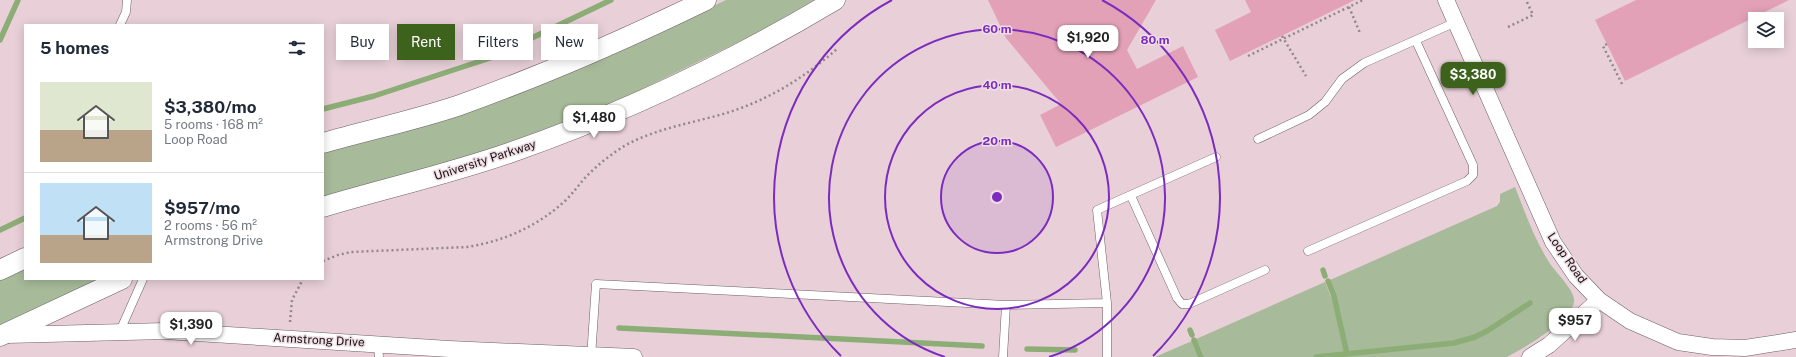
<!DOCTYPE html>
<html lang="en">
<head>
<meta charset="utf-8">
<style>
  :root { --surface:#fff; --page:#f6f6f7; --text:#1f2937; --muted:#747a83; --line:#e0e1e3; --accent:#3d621c }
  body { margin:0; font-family:"Public Sans",sans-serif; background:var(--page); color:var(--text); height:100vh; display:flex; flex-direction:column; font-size:15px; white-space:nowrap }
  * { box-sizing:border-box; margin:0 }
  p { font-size:13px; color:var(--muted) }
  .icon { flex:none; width:22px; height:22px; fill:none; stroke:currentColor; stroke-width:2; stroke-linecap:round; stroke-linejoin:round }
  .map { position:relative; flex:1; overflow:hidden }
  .drawer { position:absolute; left:24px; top:24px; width:300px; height:256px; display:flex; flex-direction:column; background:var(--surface); border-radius:0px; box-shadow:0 2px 10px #0003 }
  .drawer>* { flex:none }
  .hud { position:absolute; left:336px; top:24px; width:380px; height:36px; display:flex; gap:8px }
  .tools { position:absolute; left:1748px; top:12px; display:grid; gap:8px }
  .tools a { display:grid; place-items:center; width:36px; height:36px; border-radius:0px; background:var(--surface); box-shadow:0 2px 10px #0003; font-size:20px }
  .price { position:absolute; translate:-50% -34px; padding:0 9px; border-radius:8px; background:#fff; color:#222; font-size:13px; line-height:26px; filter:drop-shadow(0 1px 2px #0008) }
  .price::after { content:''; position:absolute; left:50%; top:24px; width:12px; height:9px; margin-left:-6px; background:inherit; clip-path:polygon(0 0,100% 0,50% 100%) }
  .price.current { background:var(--accent); color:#fff }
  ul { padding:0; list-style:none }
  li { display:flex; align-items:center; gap:12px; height:100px; padding:0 16px }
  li+li { border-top:1px solid var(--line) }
  li span { display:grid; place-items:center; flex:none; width:112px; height:80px; border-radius:0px; color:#555 }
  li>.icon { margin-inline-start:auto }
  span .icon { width:48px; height:48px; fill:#fffc; stroke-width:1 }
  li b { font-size:17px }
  h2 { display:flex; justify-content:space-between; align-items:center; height:48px; padding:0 16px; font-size:17px }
  .tag { padding:0 14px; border-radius:0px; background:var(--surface); box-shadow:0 2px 10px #0003; font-size:14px; line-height:36px }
  .tag.current { background:var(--accent); color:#fff }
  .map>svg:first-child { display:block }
</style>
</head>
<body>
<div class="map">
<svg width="1796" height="357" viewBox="0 0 1796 357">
  <rect width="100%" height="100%" fill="#efdee4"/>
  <path fill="#e9d0d8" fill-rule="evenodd" d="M 0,0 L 1796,0 L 1796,357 L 0,357 ZM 1755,19 L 1777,19 L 1777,41 L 1755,41 ZM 25,25 L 323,25 L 323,279 L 25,279 Z"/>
  <path fill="#a7bb9a" d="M 726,0 L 814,0 L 759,32 L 595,112 L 466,157 L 323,199 L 323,152 L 472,109 L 583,68 Z
    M 1515,187 C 1525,212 1534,239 1549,262 C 1555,272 1576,291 1574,302 C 1572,320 1523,349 1507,357 L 1155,357 L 1192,341 L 1198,356 L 1203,354 L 1196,339 L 1325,282 L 1331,297 L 1336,295 L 1330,280 L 1497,206 L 1500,202 L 1500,194 Z
    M 25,268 L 25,279 L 100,279 L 0,327 L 0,280 Z"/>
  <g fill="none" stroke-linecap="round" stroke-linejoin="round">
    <path stroke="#8dad77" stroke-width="5.5" d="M 0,40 L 18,0
      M 323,109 L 374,96 L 490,58 L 611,0
      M 0,230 L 25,218
      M 1323,270 L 1325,276
      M 1328,281 L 1334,296 L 1347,354
      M 619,328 L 982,346
      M 1190,330 L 1192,335
      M 1194,340 L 1201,357
      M 1027,349 L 1075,350
      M 1316,357 L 1454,343 L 1475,337 L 1487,331 L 1530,303"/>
  </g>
  <path fill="#e3a1b8" d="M 988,0 L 1156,0 L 1127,50 L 1137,69 L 1183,46 L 1198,77 L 1056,147 L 1040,115 L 1061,104 L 1006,38 Z
    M 1245,0 L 1355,0 L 1230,61 L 1215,30 L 1251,12 Z
    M 1636,0 L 1789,0 L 1625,81 L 1595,20 Z"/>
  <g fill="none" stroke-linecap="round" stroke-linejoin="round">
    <g stroke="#6d5f64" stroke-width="9">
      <path id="service" d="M 120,25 L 126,12 L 127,0
        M 1258,139 L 1309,115 L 1325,102 L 1342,79 L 1364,63 L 1456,22
        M 1131,196 L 1177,298 L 1182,304 L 1189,304 L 1265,270
        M 1308,251 L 1467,181 L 1473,175 L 1473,165 L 1416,41
        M 120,331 L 143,279
        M 378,344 L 379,357
        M 591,357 L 596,284 L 1006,305 L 1107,303
        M 1003,357 L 1006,305
        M 1107,357 L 1107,303 L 1097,210 L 1216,157"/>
    </g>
    <g stroke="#6d5f64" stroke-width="17">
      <path id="minor" d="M 1446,0 L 1553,242 L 1576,276 L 1599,300 L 1630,321 L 1678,342 L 1712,347 L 1745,348 L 1796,340
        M 7,335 L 165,331 L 449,349 L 634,357
        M 1530,357 L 1549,345 L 1599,300"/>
    </g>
    <g stroke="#6d5f64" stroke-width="21">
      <path id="tertiary" d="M 323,143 C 368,130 416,120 460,105 C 544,75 626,39 706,0
        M 323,207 C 386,188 450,174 512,152 C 624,113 733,61 835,0
        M 0,270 L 25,258
        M 0,336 L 122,279"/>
    </g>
    <path stroke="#93878b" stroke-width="2.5" stroke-dasharray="2 3" stroke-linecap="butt" d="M 1349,7 L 1360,33
      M 1508,27 L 1533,15 L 1526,0
      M 1282,36 L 1306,76
      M 1607,44 L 1603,46 L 1622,84
      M 1248,56 L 1363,0
      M 323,261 L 338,255 L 351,252 L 467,247 C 505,241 538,226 566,200 C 573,193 578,186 584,179 C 596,166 611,154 626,145 C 654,130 682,125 712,117 C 760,105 801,81 838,48
      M 290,322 L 292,300 L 303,279"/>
    <use href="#service" stroke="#fff" stroke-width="8"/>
    <use href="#minor" stroke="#fff" stroke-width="16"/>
    <use href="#tertiary" stroke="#fff" stroke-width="20"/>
  </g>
  <circle cx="997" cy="197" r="56" fill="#7b2cbf" fill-opacity=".12"/>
  <g fill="none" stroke="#7b2cbf" stroke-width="2">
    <circle cx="997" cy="197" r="56"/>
    <circle cx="997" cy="197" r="112"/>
    <path d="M945 357A168 168 0 1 1 1049 357"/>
    <path d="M841 356A223 223 0 0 1 892 0M1102 0A223 223 0 0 1 1153 356"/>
  </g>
  <g text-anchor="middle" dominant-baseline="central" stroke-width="3" stroke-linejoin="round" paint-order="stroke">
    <g font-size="12" fill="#161012" stroke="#efdee4">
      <text transform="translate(485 160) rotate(-18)">University Parkway</text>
      <text transform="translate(1567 258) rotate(55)">Loop Road</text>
      <text transform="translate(319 340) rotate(3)">Armstrong Drive</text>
    </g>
  </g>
  <circle cx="997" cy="197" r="6" fill="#7b2cbf" stroke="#efdee4" stroke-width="2"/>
  <g font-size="12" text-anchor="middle" font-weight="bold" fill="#7b2cbf" stroke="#efdee4" stroke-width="3" stroke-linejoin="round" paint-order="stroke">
    <text x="997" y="33">60 m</text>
    <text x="1155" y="44">80 m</text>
    <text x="997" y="89">40 m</text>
    <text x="997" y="145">20 m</text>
  </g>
</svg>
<div class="tools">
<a><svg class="icon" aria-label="layers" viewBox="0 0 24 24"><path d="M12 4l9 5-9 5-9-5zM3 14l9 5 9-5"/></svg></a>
</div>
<b class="price" style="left:1088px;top:59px">$1,920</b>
<b class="price current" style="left:1473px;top:96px">$3,380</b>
<b class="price" style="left:594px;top:139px">$1,480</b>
<b class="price" style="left:1575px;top:342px">$957</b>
<b class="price" style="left:191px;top:346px">$1,390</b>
<div class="hud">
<a class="tag">Buy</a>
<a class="tag current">Rent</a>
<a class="tag">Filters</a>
<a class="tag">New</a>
</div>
<section class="drawer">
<h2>5 homes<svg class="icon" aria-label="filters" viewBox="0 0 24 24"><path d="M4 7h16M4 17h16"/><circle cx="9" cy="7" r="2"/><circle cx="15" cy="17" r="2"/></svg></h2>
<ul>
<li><span style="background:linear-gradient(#dfe7d0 60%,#b9a48a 0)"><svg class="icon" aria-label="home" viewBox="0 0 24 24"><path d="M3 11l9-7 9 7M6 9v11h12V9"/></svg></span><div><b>$3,380/mo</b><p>5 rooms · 168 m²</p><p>Loop Road</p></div></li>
<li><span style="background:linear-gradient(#bfe0f5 65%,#b9a48a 0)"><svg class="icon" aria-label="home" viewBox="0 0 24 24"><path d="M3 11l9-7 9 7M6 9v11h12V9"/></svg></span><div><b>$957/mo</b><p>2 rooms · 56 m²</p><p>Armstrong Drive</p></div></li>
</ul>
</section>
</div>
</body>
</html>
